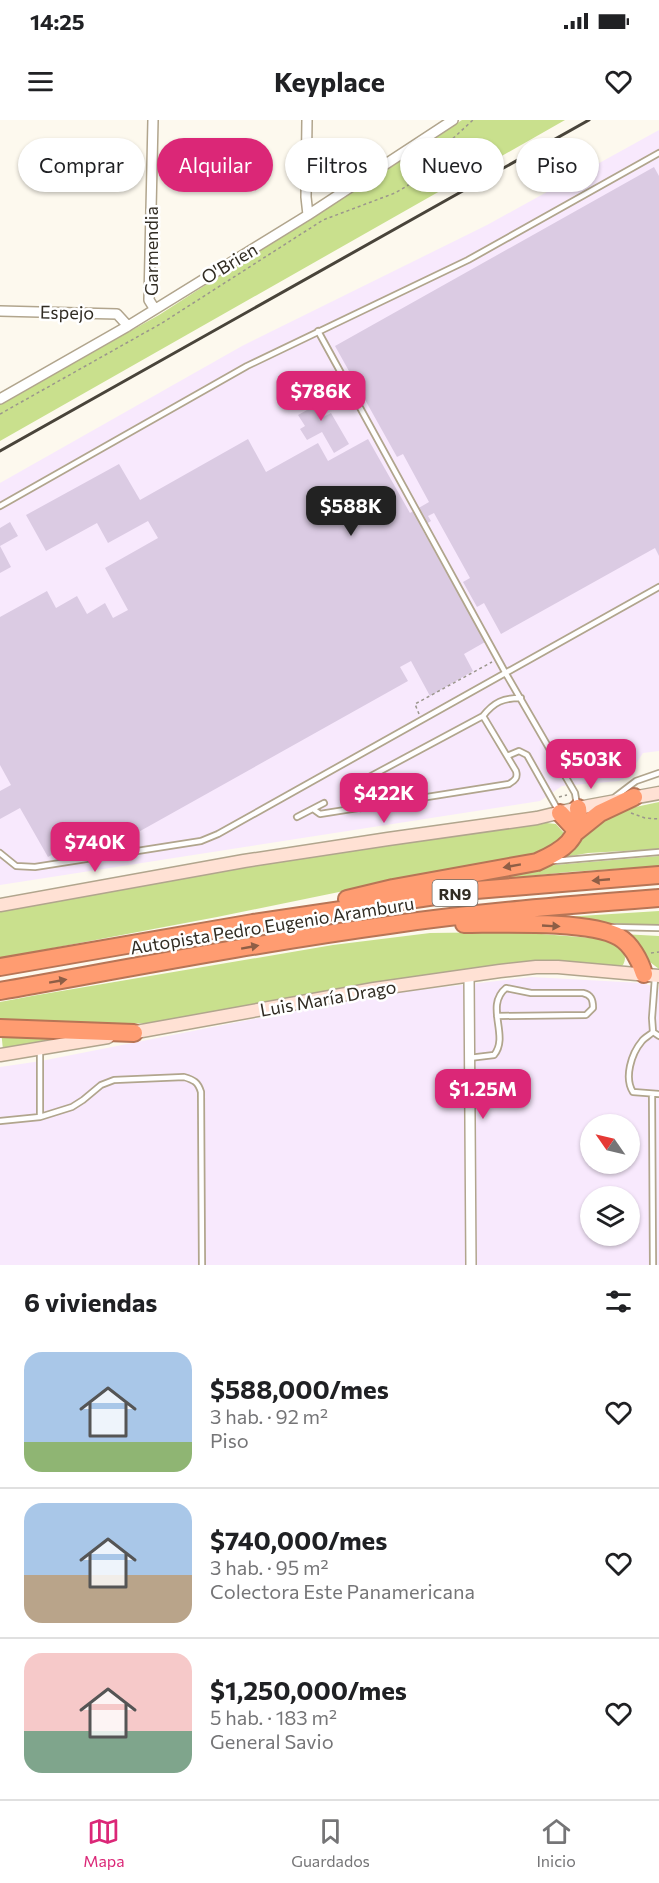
<!DOCTYPE html>
<html lang="es">
<head>
<meta charset="utf-8">
<style>
  :root { --surface:#fff; --page:#f2f2f2; --text:#202124; --muted:#757577; --line:#e0e0e0; --accent:#db2777 }
  body { margin:0; font-family:Commissioner,sans-serif; background:var(--page); color:var(--text); height:100vh; display:flex; flex-direction:column; font-size:22px; white-space:nowrap }
  * { box-sizing:border-box; margin:0 }
  p { font-size:20px; color:var(--muted) }
  .icon { flex:none; width:33px; height:33px; fill:none; stroke:currentColor; stroke-width:2; stroke-linecap:round; stroke-linejoin:round }
  .map { position:relative; height:1145px; overflow:hidden }
  .side { display:flex; flex-direction:column; background:var(--surface); flex:1 }
  .side>* { flex:none }
  .banner { position:absolute; left:18px; top:18px; width:624px; height:54px; display:flex; gap:12px }
  .needle { width:39px; rotate:304deg }
  .fabs { position:absolute; left:580px; top:994px; display:grid; gap:12px }
  .fabs a { display:grid; place-items:center; width:60px; height:60px; border-radius:50%; background:var(--surface); box-shadow:0 2px 4px #0004; font-size:30px }
  .price { position:absolute; translate:-50% -51px; padding:0 14px; border-radius:12px; background:var(--accent); color:#fff; font-size:20px; line-height:39px; filter:drop-shadow(0 2px 3px #0008) }
  .price::after { content:''; position:absolute; left:50%; top:36px; width:18px; height:14px; margin-left:-9px; background:inherit; clip-path:polygon(0 0,100% 0,50% 100%) }
  .price.current { background:#222; color:#fff }
  ul { padding:0; list-style:none }
  li { display:flex; align-items:center; gap:18px; height:150px; padding:0 24px }
  li+li { border-top:2px solid var(--line) }
  li span { display:grid; place-items:center; flex:none; width:168px; height:120px; border-radius:18px; color:#555 }
  li>.icon { margin-inline-start:auto }
  span .icon { width:72px; height:72px; fill:#fffc; stroke-width:1 }
  li b { font-size:26px }
  h2 { display:flex; justify-content:space-between; align-items:center; height:72px; padding:0 24px; font-size:26px }
  .tag { padding:0 21px; border-radius:27px; background:var(--surface); box-shadow:0 2px 4px #0004; font-size:21px; line-height:54px }
  .tag.current { background:var(--accent); color:#fff }
  .status { display:flex; justify-content:space-between; align-items:center; height:42px; padding:0 30px; background:var(--surface); direction:ltr }
  .status svg { height:16px; fill:currentColor }
  header { display:flex; justify-content:space-between; align-items:center; height:78px; padding:0 24px; background:var(--surface); font-size:27px; font-weight:700 }
  .dock { display:flex; justify-content:space-around; align-items:center; height:84px; border-top:2px solid var(--line); background:var(--surface); font-size:16px; color:var(--muted) }
  .dock a { display:grid; justify-items:center; gap:3px }
  .dock .current { color:var(--accent) }
  .map>svg:first-child { display:block }
</style>
</head>
<body>
<div class="status"><b>14:25</b><svg viewBox="0 0 49 12"><path d="M0 12V9h3v3zM5 12V6h3v6zM10 12V3h3v9zM15 12V0h3v12zM26 1h20v11H26zM47 4h2v5h-2z"/></svg></div>
<header><svg class="icon" aria-label="menu" viewBox="0 0 24 24"><path d="M4 6h16M4 12h16M4 18h16"/></svg>Keyplace<svg class="icon" aria-label="heart" viewBox="0 0 24 24"><path d="M12 20l-8-8c-3-5 5-10 8-4 3-6 11-1 8 4z"/></svg></header>
<div class="map">
<svg width="659" height="1145" viewBox="0 0 659 1145">
  <rect width="100%" height="100%" fill="#fdf9ee"/>
  <path fill="#f8e9fd" fill-rule="evenodd" d="M 659,10 L 659,631 L 643,633 L 628,656 L 619,661 L 562,666 L 540,681 L 0,765 L 0,363 L 242,226 L 487,105 Z
    M 531,857 L 642,863 L 659,868 L 659,1145 L 0,1145 L 0,947 L 41,941 L 374,875 ZM 591,1005 L 630,1005 L 630,1044 L 591,1044 ZM 591,1077 L 630,1077 L 630,1116 L 591,1116 Z"/>
  <path fill="#c9e08d" d="M 462,0 L 565,0 L 0,321 L 0,284 L 159,195 Z
    M 659,682 L 659,729 L 588,733 L 565,737 L 580,715 L 612,692 Z
    M 538,702 L 556,704 L 564,713 L 563,720 L 546,734 L 412,757 L 217,797 L 0,838 L 0,790 L 361,726 Z
    M 659,736 L 659,746 L 568,752 L 423,768 L 532,747 Z
    M 659,791 L 659,805 L 531,801 L 564,797 Z
    M 516,812 L 605,819 C 617,823 630,832 623,845 L 616,848 L 545,842 L 154,903 L 116,904 L 0,900 L 0,882 L 32,876 L 333,825 L 430,813 Z
    M 622,814 L 659,816 L 659,849 L 646,839 Z
    M 1,910 L 90,914 L 3,930 Z"/>
  <path fill="#dbcbe3" d="M 654,47 L 659,56 L 659,436 L 655,428 L 501,514 L 484,483 L 477,487 L 463,462 L 470,458 L 434,393 L 428,396 L 431,401 L 421,407 L 485,522 L 464,534 L 473,551 L 430,576 L 411,541 L 400,547 L 408,561 L 117,724 L 106,705 L 48,737 L 20,688 L 0,699 L 0,671 L 11,665 L 0,645 L 0,497 L 47,471 L 56,488 L 77,476 L 87,494 L 105,483 L 113,498 L 128,490 L 105,448 L 158,418 L 148,401 L 108,423 L 97,403 L 46,431 L 26,395 L 119,344 L 140,380 L 248,319 L 266,352 L 318,323 L 328,341 L 368,319 L 410,393 L 429,382 L 403,334 L 397,337 L 335,226 Z
    M 325,266 L 330,275 L 314,285 L 321,298 L 331,293 L 349,324 L 334,333 L 322,312 L 307,320 L 300,309 L 305,306 L 298,295 L 307,290 L 301,279 Z
    M 10,402 L 18,416 L 0,426 L 11,447 L 0,453 L 0,408 Z"/>
  <g fill="none" stroke-linecap="round" stroke-linejoin="round">
    <g stroke="#b1a58d" stroke-width="8">
      <path id="lane" d="M 318,211 L 505,552 L 575,673 L 577,685
        M 0,386 L 247,246 L 468,140 L 659,33
        M 507,636 L 519,631 L 527,635 L 558,690
        M 350,667 L 361,688
        M 345,670 L 483,596 C 494,582 503,578 521,578
        M 615,677 L 636,661 L 659,653
        M 313,689 L 320,694 L 509,664 C 515,660 518,658 516,651 L 483,596
        M 297,697 L 324,683
        M 0,733 L 16,746 L 35,747 L 201,721 L 218,714 L 659,467
        M 554,741 L 659,732
        M 612,807 L 659,808
        M 655,858 L 652,898 L 653,912 L 659,916
        M 653,912 C 650,915 644,918 642,921 C 631,934 624,958 633,972 L 659,974
        M 469,938 L 494,935 C 510,916 484,886 506,868 L 531,873 L 583,873 C 591,875 593,879 593,888 L 586,895 L 497,896
        M 652,974 L 653,1145
        M 40,997 L 72,987 L 83,980 L 101,965 L 114,960 L 184,957 C 194,960 198,962 201,972 L 202,1145
        M 0,1001 L 40,997 L 40,929"/>
    </g>
    <g stroke="#b1a58d" stroke-width="12">
      <path id="street" d="M 153,0 L 149,180 L 154,188
        M 307,0 L 306,77 L 308,95
        M 0,191 L 117,194 L 128,206
        M 0,279 L 128,206 L 308,95 L 453,0
        M 469,856 L 471,1145"/>
    </g>
    <g stroke="#b1a58d" stroke-width="15">
      <path id="secondary" d="M 0,785 L 244,741 L 388,719 L 537,698 L 578,688 L 659,673
        M 125,914 L 374,869 L 500,851 L 536,847 L 558,847 L 659,856
        M 0,935 L 108,917"/>
    </g>
    <g stroke="#b77556" stroke-width="20">
      <path id="highway" d="M 560,693 L 573,707 L 575,713 L 600,693 L 634,677
        M 347,779 L 393,768 L 537,742 C 562,731 582,719 578,688
        M 464,804 C 500,804 590,800 619,817 C 631,824 640,840 644,854
        M 0,847 L 253,803 L 476,770 L 659,755
        M 0,871 C 129,848 258,823 389,805 C 478,792 569,785 659,778
        M 0,908 L 134,913"/>
    </g>
    <path stroke="#9b968c" stroke-width="1.5" stroke-dasharray="3 3" stroke-linecap="butt" d="M 0,294 L 162,203 L 323,100 L 395,73 L 407,66 L 425,51 L 448,23 L 473,0
      M 419,594 L 415,584 L 492,542
      M 559,677 L 567,675
      M 631,693 L 645,698 L 659,699
      M 651,833 L 659,832"/>
    <use href="#lane" stroke="#fff" stroke-width="4.5"/>
    <use href="#street" stroke="#fff" stroke-width="9"/>
    <use href="#secondary" stroke="#ffe1d4" stroke-width="12"/>
    <use href="#highway" stroke="#ff9c71" stroke-width="16"/>
    <path stroke="#49443a" stroke-width="3" d="M 0,331 L 589,0"/>
  </g>
  <defs><path id="oneway-solid" d="M-6-.8H1V-3.2L6.5 0L1 3.2V.8H-6Z" transform="scale(1.5)"/></defs>
  <g fill="#8e5e46">
    <use href="#oneway-solid" transform="translate(512 746) rotate(170)"/>
    <use href="#oneway-solid" transform="translate(601 760) rotate(175)"/>
    <use href="#oneway-solid" transform="translate(551 806) rotate(3)"/>
    <use href="#oneway-solid" transform="translate(250 827) rotate(-10)"/>
    <use href="#oneway-solid" transform="translate(58 861) rotate(-10)"/>
  </g>
  <g text-anchor="middle" dominant-baseline="central" stroke-width="5" stroke-linejoin="round" paint-order="stroke">
    <rect fill="#fff" stroke="#6f6b65" stroke-width="1.5" x="432.5" y="760" width="45" height="26" rx="4.5"/>
    <g font-size="16" font-weight="bold" fill="#312c23">
      <text x="455" y="773">RN9</text>
    </g>
    <g font-size="18" fill="#312c23" stroke="#fff">
      <text transform="translate(151 131) rotate(-90)">Garmendia</text>
      <text transform="translate(229 143) rotate(-31)">O'Brien</text>
      <text transform="translate(67 192) rotate(1)">Espejo</text>
      <text transform="translate(272 805) rotate(-9)">Autopista Pedro Eugenio Aramburu</text>
      <text transform="translate(328 878) rotate(-10)">Luis María Drago</text>
    </g>
  </g>
</svg>
<div class="fabs">
<a><svg class="needle" viewBox="-14 -14 28 28"><path d="M0-13l5 13h-10z" fill="#e53935"/><path d="M0 13l5-13h-10z" fill="#757577"/></svg></a>
<a><svg class="icon" aria-label="layers" viewBox="0 0 24 24"><path d="M12 4l9 5-9 5-9-5zM3 14l9 5 9-5"/></svg></a>
</div>
<b class="price" style="left:321px;top:302px">$786K</b>
<b class="price current" style="left:351px;top:417px">$588K</b>
<b class="price" style="left:591px;top:670px">$503K</b>
<b class="price" style="left:384px;top:704px">$422K</b>
<b class="price" style="left:95px;top:753px">$740K</b>
<b class="price" style="left:483px;top:1000px">$1.25M</b>
<div class="banner">
<a class="tag">Comprar</a>
<a class="tag current">Alquilar</a>
<a class="tag">Filtros</a>
<a class="tag">Nuevo</a>
<a class="tag">Piso</a>
</div>
</div>
<section class="side">
<h2>6 viviendas<svg class="icon" aria-label="filters" viewBox="0 0 24 24"><path d="M4 7h16M4 17h16"/><circle cx="9" cy="7" r="2"/><circle cx="15" cy="17" r="2"/></svg></h2>
<ul>
<li><span style="background:linear-gradient(#a9c7e8 75%,#8fb573 0)"><svg class="icon" aria-label="home" viewBox="0 0 24 24"><path d="M3 11l9-7 9 7M6 9v11h12V9"/></svg></span><div><b>$588,000/mes</b><p>3 hab. · 92 m²</p><p>Piso</p></div><svg class="icon" aria-label="heart" viewBox="0 0 24 24"><path d="M12 20l-8-8c-3-5 5-10 8-4 3-6 11-1 8 4z"/></svg></li>
<li><span style="background:linear-gradient(#a9c7e8 60%,#b9a48a 0)"><svg class="icon" aria-label="home" viewBox="0 0 24 24"><path d="M3 11l9-7 9 7M6 9v11h12V9"/></svg></span><div><b>$740,000/mes</b><p>3 hab. · 95 m²</p><p>Colectora Este Panamericana</p></div><svg class="icon" aria-label="heart" viewBox="0 0 24 24"><path d="M12 20l-8-8c-3-5 5-10 8-4 3-6 11-1 8 4z"/></svg></li>
<li><span style="background:linear-gradient(#f6c9c9 65%,#7fa58c 0)"><svg class="icon" aria-label="home" viewBox="0 0 24 24"><path d="M3 11l9-7 9 7M6 9v11h12V9"/></svg></span><div><b>$1,250,000/mes</b><p>5 hab. · 183 m²</p><p>General Savio</p></div><svg class="icon" aria-label="heart" viewBox="0 0 24 24"><path d="M12 20l-8-8c-3-5 5-10 8-4 3-6 11-1 8 4z"/></svg></li>
</ul>
</section>
<nav class="dock">
<a class="current"><svg class="icon" aria-label="map" viewBox="0 0 24 24"><path d="M3 6l6-2 6 2 6-2v14l-6 2-6-2-6 2zM9 4v14M15 6v14"/></svg>Mapa</a>
<a><svg class="icon" aria-label="saved" viewBox="0 0 24 24"><path d="M7 4h10v16l-5-4-5 4z"/></svg>Guardados</a>
<a><svg class="icon" aria-label="home" viewBox="0 0 24 24"><path d="M3 11l9-7 9 7M6 9v11h12V9"/></svg>Inicio</a>
</nav>
</body>
</html>
